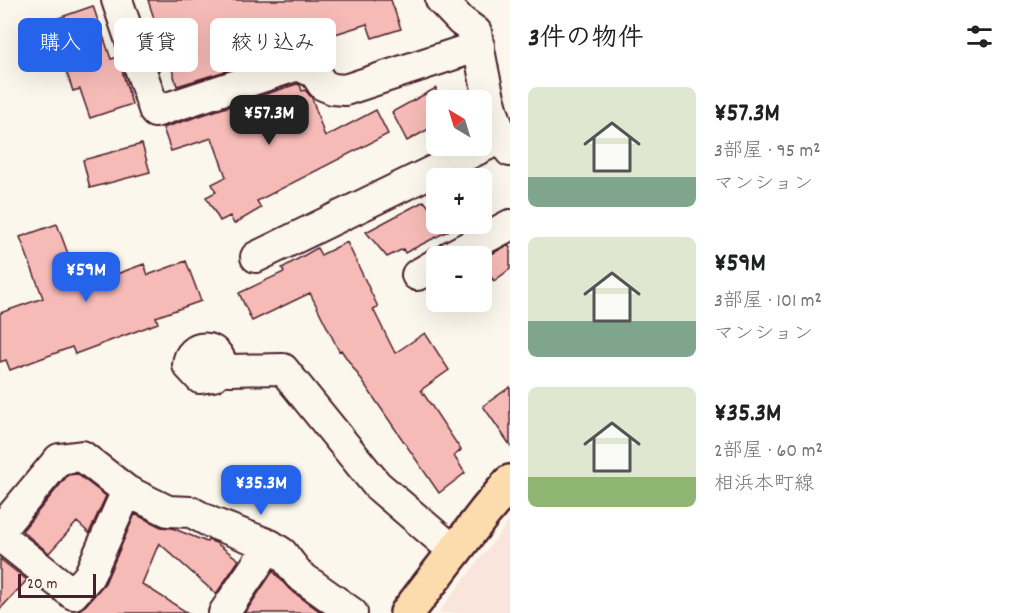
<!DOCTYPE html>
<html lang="ja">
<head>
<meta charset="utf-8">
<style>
  :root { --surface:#fff; --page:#f6f6f6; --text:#202124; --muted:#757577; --accent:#2563eb }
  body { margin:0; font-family:Dekko,"Klee One",sans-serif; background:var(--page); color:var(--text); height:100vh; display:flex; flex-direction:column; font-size:22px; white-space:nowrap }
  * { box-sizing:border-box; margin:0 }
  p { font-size:20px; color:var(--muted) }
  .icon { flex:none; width:33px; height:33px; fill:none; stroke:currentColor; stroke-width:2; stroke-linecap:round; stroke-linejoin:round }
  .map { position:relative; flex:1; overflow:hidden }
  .details { display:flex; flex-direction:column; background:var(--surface); width:504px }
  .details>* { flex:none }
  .hud { position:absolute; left:18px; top:18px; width:402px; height:54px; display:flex; gap:12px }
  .needle { width:39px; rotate:322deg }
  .buttons { position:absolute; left:426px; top:90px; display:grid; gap:12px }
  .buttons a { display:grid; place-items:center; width:66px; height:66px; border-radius:9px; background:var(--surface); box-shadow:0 6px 24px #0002; font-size:30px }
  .scale { position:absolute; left:18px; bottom:15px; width:78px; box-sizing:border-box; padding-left:6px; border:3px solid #4a1f2b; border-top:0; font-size:16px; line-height:21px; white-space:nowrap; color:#4a1f2b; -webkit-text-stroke:4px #fbf7ec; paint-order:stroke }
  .price { position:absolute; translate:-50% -51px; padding:0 14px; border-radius:12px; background:var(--accent); color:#fff; font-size:20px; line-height:39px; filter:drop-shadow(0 2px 3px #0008) }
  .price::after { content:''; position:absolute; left:50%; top:36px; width:18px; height:14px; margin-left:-9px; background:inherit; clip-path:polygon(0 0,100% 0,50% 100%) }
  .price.selected { background:#222; color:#fff }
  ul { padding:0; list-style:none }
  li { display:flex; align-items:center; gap:18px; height:150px; padding:0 18px }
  li span { display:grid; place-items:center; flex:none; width:168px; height:120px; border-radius:9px; color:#555 }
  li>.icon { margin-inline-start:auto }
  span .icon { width:72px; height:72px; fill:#fffc; stroke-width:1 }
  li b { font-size:26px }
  h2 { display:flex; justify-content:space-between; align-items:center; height:72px; padding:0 18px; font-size:26px }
  .pill { padding:0 21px; border-radius:9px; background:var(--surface); box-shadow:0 6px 24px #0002; font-size:21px; line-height:54px }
  .pill.selected { background:var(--accent); color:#fff }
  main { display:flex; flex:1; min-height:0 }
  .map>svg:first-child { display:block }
</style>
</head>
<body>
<main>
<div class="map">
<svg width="510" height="613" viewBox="0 0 510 613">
  <rect width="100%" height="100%" fill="#fbf7ec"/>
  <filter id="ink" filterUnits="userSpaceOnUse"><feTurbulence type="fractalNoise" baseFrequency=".0167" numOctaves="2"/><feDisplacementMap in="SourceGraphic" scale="12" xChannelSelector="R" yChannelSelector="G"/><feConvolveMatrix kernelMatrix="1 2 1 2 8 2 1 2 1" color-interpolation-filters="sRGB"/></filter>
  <g filter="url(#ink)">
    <path fill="#fae5dc" d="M 510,520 L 510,613 L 438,613 Z"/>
    <path fill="#f7bbb7" stroke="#4a1f2b" stroke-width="1.5" d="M 148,0 L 391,0 L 401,29 L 372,38 L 367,24 L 332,35 L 331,31 L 318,35 L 316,30 L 226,59 L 229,70 L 177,86 L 171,66 L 159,70 L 151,47 L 162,43 Z
      M 93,6 L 111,59 L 118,57 L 132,104 L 90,118 L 80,89 L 73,91 L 59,50 L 56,51 L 47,22 Z
      M 297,84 L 300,85 L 302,91 L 305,90 L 312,98 L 325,137 L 376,110 L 388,134 L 257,201 L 261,208 L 234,224 L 230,216 L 220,221 L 206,197 L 216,192 L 212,184 L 226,177 L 212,138 L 171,151 L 163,128 Z
      M 436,88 L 436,125 L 407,141 L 392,112 Z
      M 142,144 L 150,172 L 90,188 L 83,160 Z
      M 424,201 L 436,216 L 436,224 L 442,224 L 448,231 L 405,253 L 403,249 L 387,257 L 366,232 Z
      M 57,224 L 74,270 L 85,267 L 87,273 L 97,269 L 99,274 L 109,271 L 111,276 L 144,264 L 148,275 L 186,261 L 201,301 L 156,317 L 158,323 L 75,354 L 72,347 L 10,370 L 6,360 L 0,362 L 0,313 L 43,298 L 20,237 Z
      M 347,242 L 378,307 L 373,309 L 395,353 L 425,333 L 449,370 L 421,390 L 461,450 L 454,456 L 465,473 L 439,493 L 341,350 L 339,351 L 310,293 L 252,321 L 239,293 L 284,272 L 282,268 L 317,248 L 321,255 Z
      M 508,245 L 510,248 L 510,269 L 494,281 L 492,278 L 482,286 L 482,259 Z
      M 510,387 L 510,445 L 483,406 Z
      M 77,474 L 106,496 L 89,533 L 77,522 L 49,553 L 22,531 L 68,475 Z
      M 135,514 L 161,527 L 172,528 L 207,542 L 208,540 L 216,543 L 239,560 L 216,594 L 159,543 L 142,584 L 188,613 L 75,613 L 86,605 L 105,583 Z
      M 0,559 L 27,580 L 0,609 Z
      M 273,571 L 289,589 L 322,613 L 245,613 Z"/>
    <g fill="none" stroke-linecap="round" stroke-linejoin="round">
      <g stroke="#4a1f2b" stroke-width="34">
        <path id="minor" d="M 117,0 L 155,112 L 298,65 L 315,73 L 323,85 L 333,89 L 345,90 L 479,46
          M 441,0 L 461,21 L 476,32 C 482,66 491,123 510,151
          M 451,256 L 510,225
          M 256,257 L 501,138
          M 417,275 L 436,264
          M 222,368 C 220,342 189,343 188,365 L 200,378 L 213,376 L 222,368 L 229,370 L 283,369 L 377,485 L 454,551
          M 0,530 L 59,459 L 82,456 L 127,491 L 168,511 L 191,512 L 210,522 L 270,545 L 282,553 L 299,575 L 352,613
          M 0,536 L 73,594 L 89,576 L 127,491
          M 224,613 L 270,545"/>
      </g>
      <g stroke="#4a1f2b" stroke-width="38">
        <path id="major" d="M 407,613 L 485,512 L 510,482"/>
      </g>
      <use href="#minor" stroke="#fbf7ec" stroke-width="30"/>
      <use href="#major" stroke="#fcdcac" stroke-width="33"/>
    </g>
  </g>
</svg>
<div class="buttons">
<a><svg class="needle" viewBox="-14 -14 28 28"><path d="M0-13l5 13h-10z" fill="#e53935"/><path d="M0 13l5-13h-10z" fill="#757577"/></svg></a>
<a>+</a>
<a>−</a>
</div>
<div class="scale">20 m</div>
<b class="price selected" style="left:269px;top:146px">¥57.3M</b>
<b class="price" style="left:86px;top:303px">¥59M</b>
<b class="price" style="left:261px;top:516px">¥35.3M</b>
<div class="hud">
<a class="pill selected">購入</a>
<a class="pill">賃貸</a>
<a class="pill">絞り込み</a>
</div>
</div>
<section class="details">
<h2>3件の物件<svg class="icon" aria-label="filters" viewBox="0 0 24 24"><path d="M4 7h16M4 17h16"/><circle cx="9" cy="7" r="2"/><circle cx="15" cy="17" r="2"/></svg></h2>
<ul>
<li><span style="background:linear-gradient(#dfe7d0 75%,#7fa58c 0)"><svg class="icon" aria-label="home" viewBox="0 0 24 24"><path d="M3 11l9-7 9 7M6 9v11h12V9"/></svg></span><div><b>¥57.3M</b><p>3部屋 · 95 m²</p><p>マンション</p></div></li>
<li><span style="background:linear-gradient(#dfe7d0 70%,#7fa58c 0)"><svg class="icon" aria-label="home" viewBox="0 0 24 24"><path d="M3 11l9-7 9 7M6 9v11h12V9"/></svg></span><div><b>¥59M</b><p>3部屋 · 101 m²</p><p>マンション</p></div></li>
<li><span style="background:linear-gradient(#dfe7d0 75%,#8fb573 0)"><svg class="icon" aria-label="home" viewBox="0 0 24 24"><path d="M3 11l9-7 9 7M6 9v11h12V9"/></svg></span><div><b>¥35.3M</b><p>2部屋 · 60 m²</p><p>相浜本町線</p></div></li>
</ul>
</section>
</main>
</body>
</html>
